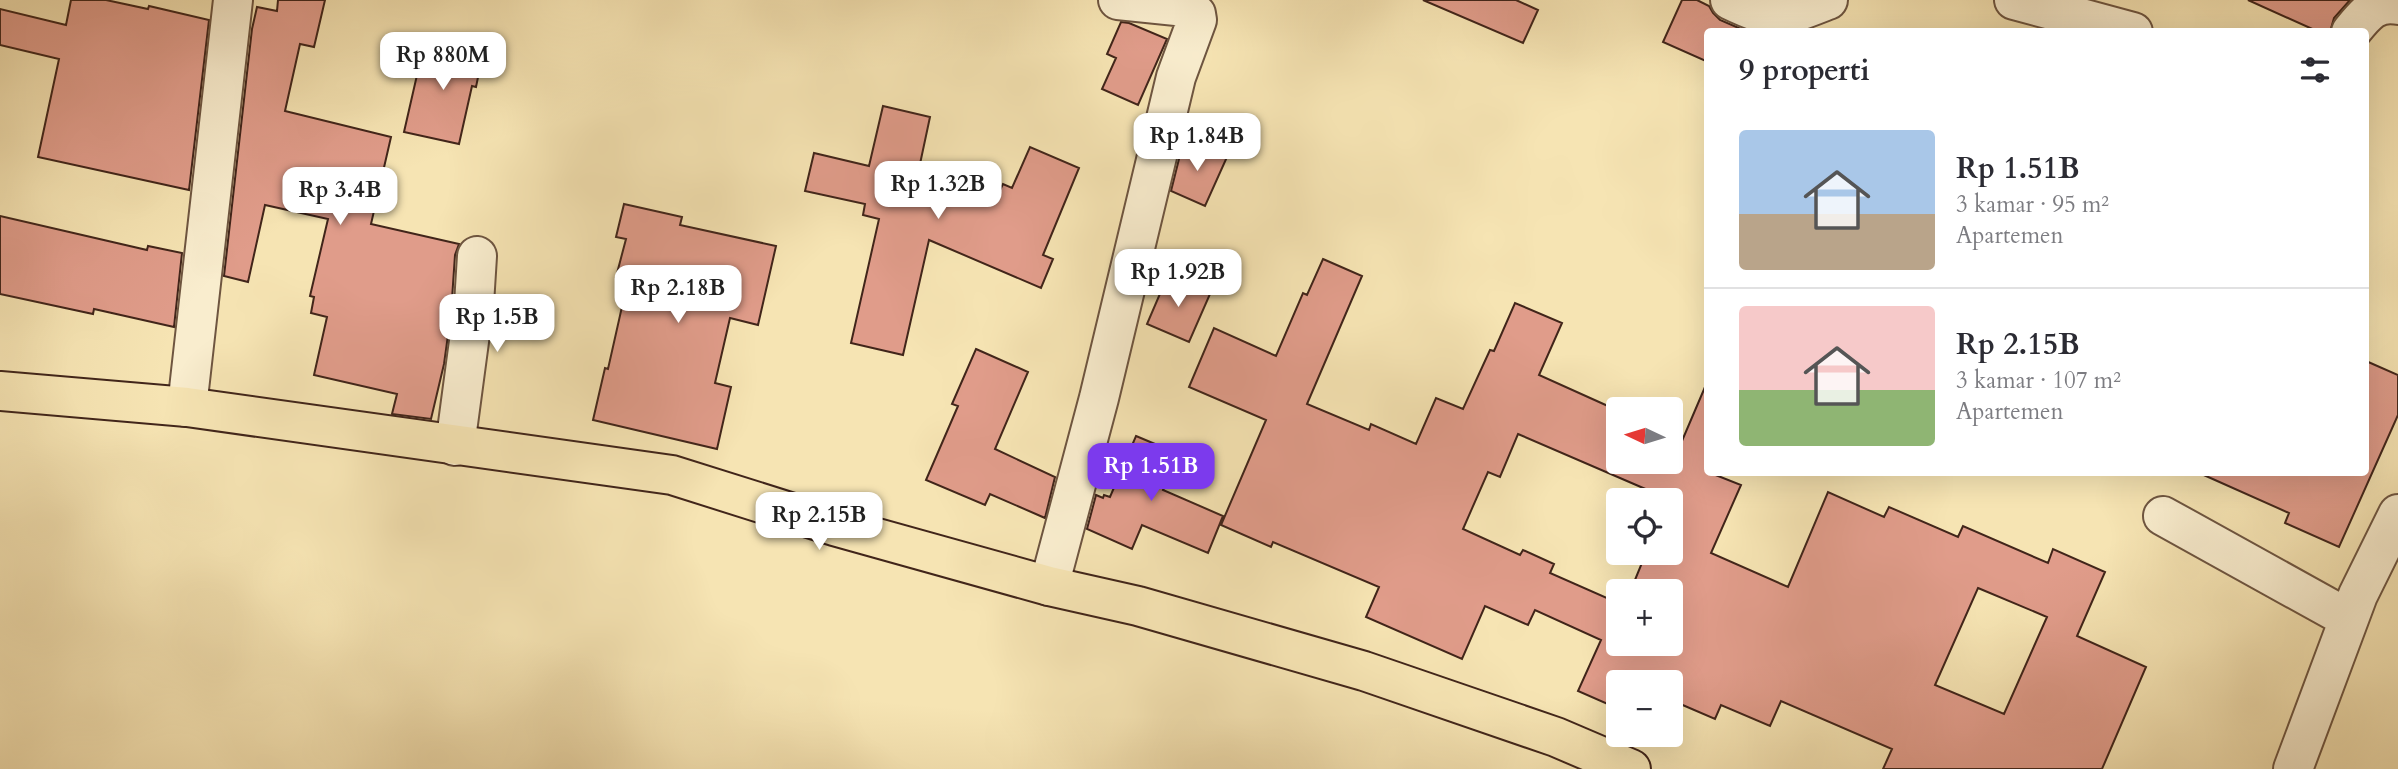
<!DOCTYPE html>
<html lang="id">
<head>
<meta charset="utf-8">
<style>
  :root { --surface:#fff; --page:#f2f2f3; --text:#2b2b33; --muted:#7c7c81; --line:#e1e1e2; --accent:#7c3aed }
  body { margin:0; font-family:Cardo,serif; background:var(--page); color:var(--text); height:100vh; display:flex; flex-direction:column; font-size:26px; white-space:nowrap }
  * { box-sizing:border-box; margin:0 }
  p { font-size:23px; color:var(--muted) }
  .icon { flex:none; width:38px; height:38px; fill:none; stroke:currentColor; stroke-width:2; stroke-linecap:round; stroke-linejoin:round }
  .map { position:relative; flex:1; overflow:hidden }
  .side { position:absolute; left:1704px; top:28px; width:665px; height:448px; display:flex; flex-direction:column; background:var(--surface); border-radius:7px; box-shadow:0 7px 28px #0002 }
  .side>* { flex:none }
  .needle { width:46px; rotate:274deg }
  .fabs { position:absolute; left:1606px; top:397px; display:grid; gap:14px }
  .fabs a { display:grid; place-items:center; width:77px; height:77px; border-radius:7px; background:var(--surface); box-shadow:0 7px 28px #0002; font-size:35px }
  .price { position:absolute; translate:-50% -60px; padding:0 16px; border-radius:14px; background:#fff; color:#222; font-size:23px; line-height:46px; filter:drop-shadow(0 2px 4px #0008) }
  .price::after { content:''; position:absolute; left:50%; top:42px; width:21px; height:16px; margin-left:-10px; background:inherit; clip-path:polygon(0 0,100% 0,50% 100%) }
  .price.selected { background:var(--accent); color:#fff }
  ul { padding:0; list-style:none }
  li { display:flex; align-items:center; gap:21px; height:175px; padding:0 35px }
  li+li { border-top:2px solid var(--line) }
  li span { display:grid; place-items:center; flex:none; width:196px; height:140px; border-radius:7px; color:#555 }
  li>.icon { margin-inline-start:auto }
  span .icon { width:84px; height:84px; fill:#fffc; stroke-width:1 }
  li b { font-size:30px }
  h2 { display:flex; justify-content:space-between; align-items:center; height:84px; padding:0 35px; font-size:30px }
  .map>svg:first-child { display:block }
</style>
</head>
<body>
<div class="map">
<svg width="2398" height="769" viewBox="0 0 2398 769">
  <rect width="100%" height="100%" fill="#f6e4b3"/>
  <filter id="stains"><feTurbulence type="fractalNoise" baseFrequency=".00286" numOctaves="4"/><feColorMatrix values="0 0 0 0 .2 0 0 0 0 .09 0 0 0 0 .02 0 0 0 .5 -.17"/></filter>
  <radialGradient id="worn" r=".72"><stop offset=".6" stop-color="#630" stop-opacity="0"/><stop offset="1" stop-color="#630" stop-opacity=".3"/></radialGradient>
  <path fill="#e09c8a" stroke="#41251a" stroke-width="2" fill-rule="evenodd" d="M 71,0 L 106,0 L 148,9 L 149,6 L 209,20 L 189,190 L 38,157 L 59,59 L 0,45 L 0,9 L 66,25 Z
    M 278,0 L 325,0 L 314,47 L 300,44 L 285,111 L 391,137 L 371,224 L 459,244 L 455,255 L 452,299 L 446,328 L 449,328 L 444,364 L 431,419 L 392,414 L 397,394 L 314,375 L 327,317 L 311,313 L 314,297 L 310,296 L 328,219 L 265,205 L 248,282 L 224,276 L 252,29 L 257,7 L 277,11 Z
    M 1423,0 L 1516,0 L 1538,10 L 1523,43 Z
    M 1682,0 L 1697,0 L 1709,6 L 1713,13 L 1720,20 L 1748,32 L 1708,32 L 1708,62 L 1663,42 Z
    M 2248,0 L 2350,0 L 2334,18 L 2330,32 L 2319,32 Z
    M 1121,22 L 1129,23 L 1167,39 L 1138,105 L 1102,89 L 1116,58 L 1107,54 Z
    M 425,40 L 483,53 L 476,87 L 472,86 L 459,144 L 404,132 Z
    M 883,106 L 930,117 L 917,178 L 998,194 L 1003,184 L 1012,188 L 1030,147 L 1079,168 L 1043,255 L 1053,259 L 1041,288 L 929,240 L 903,355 L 851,343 L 879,219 L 863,215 L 865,204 L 805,191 L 814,153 L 869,166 Z
    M 1187,140 L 1227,157 L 1205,206 L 1171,191 L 1179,159 Z
    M 624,204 L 682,217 L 680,225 L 776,246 L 758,325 L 730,318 L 715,383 L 731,387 L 717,449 L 593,420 L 605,368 L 608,369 L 628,280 L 616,277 L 626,239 L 616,237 Z
    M 0,216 L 147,250 L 148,246 L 182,253 L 174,327 L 94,309 L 93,314 L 0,294 Z
    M 1323,259 L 1362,276 L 1307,404 L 1369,430 L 1371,424 L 1416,444 L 1436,398 L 1463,409 L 1490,350 L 1494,351 L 1515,303 L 1562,323 L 1539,375 L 1619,411 L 1619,462 L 1673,462 L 1708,380 L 1708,472 L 1741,485 L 1711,553 L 1788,587 L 1828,492 L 1884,517 L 1889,507 L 1958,537 L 1963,526 L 2048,563 L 2053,549 L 2105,572 L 2077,636 L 2146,667 L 2102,769 L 1883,769 L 1892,749 L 1781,701 L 1770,726 L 1721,705 L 1715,719 L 1671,700 L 1671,682 L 1630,682 L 1619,677 L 1619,709 L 1578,691 L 1601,640 L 1535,610 L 1528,625 L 1485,606 L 1462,659 L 1366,617 L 1379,587 L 1273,542 L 1271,547 L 1221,525 L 1266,420 L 1189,387 L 1214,328 L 1276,356 L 1303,293 L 1307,295 ZM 1518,434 L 1671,500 L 1671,553 L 1646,553 L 1630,592 L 1671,592 L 1671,644 L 1619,644 L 1619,601 L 1618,603 L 1550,573 L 1554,564 L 1523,550 L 1520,555 L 1463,529 L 1488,472 L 1500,477 ZM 1978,588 L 2047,617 L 2004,714 L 1935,685 Z
    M 1168,275 L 1210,294 L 1189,342 L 1147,324 Z
    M 976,349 L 1028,372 L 995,449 L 1055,477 L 1045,518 L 990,494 L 985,505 L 926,480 L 958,406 L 952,404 Z
    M 2366,361 L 2398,375 L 2398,415 L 2339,547 L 2285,523 L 2289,513 L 2197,472 L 2366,472 Z
    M 1136,436 L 1179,454 L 1163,490 L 1223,516 L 1208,553 L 1142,525 L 1132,549 L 1087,529 L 1096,495 L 1103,498 L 1104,495 L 1110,497 Z"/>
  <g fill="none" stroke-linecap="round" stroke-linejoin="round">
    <g stroke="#6e5540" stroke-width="42">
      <path id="minor" d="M 1730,0 C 1776,22 1782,18 1828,0
        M 2014,0 L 2133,32
        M 2351,32 C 2364,16 2375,0 2398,5
        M 187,407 L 233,0
        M 455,446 L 474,304 L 477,256
        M 2163,516 L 2349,619
        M 1049,586 L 1099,398 L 1176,77 L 1197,20 L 1196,14 L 1186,7 L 1118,0
        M 2293,769 L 2358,595 L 2398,514"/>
    </g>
    <g stroke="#41251a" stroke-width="42">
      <path id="major" d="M 0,391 L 187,407 L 672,475 L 834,526 L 1049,586 L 1138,606 L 1364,671 L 1556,737 L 1631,769"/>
    </g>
    <use href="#minor" stroke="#f9edce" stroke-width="38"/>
    <use href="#major" stroke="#f6e4b3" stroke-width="38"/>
  </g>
  <rect width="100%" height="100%" filter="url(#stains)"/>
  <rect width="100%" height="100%" fill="url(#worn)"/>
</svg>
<div class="fabs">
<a><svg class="needle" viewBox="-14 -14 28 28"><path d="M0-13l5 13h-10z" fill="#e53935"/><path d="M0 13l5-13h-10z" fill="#7c7c81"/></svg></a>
<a><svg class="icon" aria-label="locate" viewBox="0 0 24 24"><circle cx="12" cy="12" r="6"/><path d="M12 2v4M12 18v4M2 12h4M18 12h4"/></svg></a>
<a>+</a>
<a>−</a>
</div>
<b class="price" style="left:443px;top:92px">Rp 880M</b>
<b class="price" style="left:1197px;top:173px">Rp 1.84B</b>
<b class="price" style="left:938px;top:221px">Rp 1.32B</b>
<b class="price" style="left:340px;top:227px">Rp 3.4B</b>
<b class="price" style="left:1178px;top:309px">Rp 1.92B</b>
<b class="price" style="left:678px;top:325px">Rp 2.18B</b>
<b class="price" style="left:497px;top:354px">Rp 1.5B</b>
<b class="price selected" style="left:1151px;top:503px">Rp 1.51B</b>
<b class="price" style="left:819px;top:552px">Rp 2.15B</b>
<section class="side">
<h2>9 properti<svg class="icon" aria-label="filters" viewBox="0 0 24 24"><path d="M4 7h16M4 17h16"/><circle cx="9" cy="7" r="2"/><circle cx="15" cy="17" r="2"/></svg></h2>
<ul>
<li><span style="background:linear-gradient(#a9c7e8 60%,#b9a48a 0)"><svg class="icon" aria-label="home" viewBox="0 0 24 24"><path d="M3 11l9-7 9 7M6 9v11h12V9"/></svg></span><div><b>Rp 1.51B</b><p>3 kamar · 95 m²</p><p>Apartemen</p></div></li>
<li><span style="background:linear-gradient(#f6c9c9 60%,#8fb573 0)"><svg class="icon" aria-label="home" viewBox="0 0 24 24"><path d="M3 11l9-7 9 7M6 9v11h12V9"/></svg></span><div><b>Rp 2.15B</b><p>3 kamar · 107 m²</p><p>Apartemen</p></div></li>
</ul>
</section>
</div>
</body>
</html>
